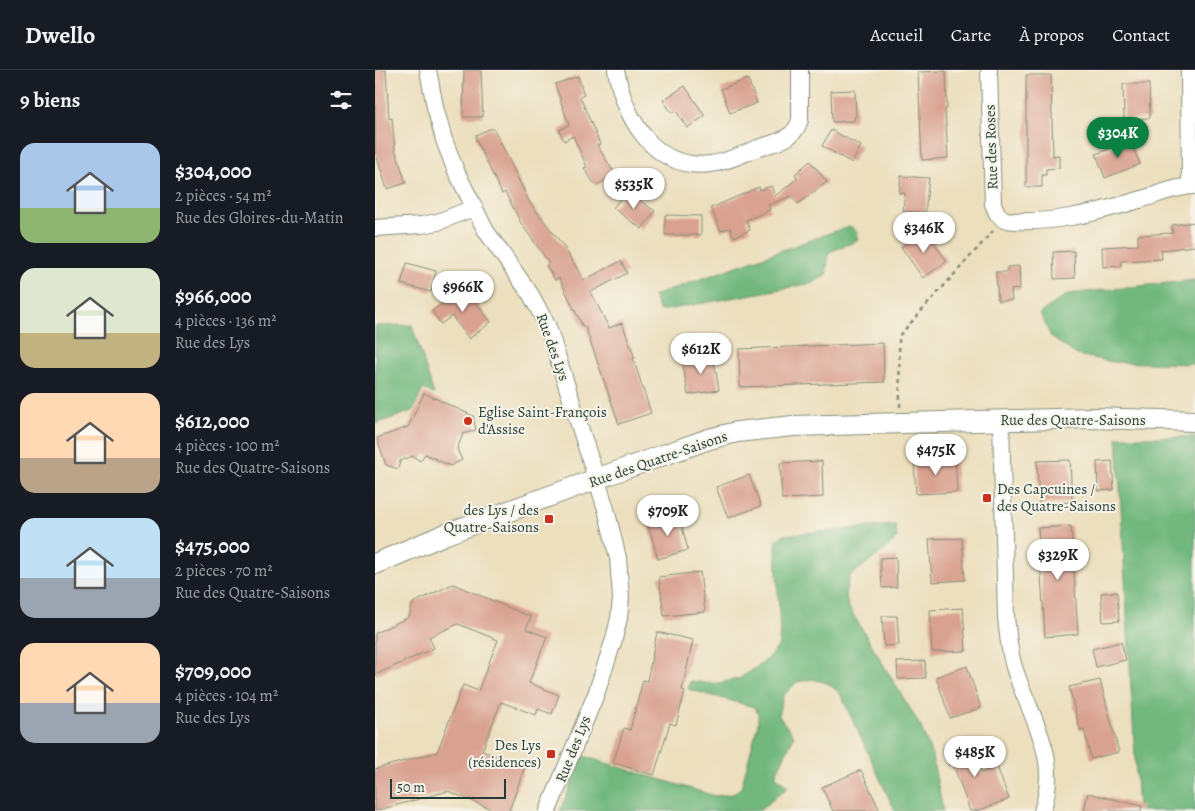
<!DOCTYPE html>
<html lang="fr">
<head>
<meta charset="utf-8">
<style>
  :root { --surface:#171b24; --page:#242831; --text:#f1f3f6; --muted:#9ea1a6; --line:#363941; --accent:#0b8043 }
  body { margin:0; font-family:Alegreya,serif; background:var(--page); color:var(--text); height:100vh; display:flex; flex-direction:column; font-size:19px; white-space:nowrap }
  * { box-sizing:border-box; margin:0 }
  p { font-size:16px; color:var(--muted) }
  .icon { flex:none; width:28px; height:28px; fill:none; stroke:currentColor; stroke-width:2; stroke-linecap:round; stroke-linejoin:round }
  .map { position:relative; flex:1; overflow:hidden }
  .sheet { display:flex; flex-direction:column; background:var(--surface); width:375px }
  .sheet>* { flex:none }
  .scale { position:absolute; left:15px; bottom:12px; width:116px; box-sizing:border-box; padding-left:5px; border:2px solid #1f3d34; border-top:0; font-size:14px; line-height:18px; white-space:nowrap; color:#1f3d34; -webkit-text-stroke:4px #f7f3e8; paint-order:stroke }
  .price { position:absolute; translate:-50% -42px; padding:0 11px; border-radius:18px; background:#fff; color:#222; font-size:16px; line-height:32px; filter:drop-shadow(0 1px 2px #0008) }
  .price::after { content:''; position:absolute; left:50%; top:30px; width:15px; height:11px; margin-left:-8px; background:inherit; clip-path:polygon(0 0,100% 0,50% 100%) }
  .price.current { background:var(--accent); color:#fff }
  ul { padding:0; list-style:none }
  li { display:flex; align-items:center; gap:15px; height:125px; padding:0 20px }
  li span { display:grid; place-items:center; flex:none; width:140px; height:100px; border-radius:15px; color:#555 }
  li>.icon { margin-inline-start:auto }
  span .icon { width:60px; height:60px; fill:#fffc; stroke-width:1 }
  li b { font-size:21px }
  h2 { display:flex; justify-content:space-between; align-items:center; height:60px; padding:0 20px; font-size:21px }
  header { display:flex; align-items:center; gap:30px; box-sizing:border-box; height:70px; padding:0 25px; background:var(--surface); border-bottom:1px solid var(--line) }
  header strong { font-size:24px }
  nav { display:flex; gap:28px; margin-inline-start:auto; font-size:18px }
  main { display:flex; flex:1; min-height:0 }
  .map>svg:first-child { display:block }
</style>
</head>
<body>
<header>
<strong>Dwello</strong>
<nav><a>Accueil</a><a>Carte</a><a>À propos</a><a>Contact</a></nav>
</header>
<main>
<section class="sheet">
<h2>9 biens<svg class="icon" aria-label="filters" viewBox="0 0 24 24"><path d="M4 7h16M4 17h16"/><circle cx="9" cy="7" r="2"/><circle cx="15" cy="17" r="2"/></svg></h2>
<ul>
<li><span style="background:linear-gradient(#a9c7e8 65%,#8fb573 0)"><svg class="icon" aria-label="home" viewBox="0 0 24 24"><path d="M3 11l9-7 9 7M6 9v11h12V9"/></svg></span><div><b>$304,000</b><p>2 pièces · 54 m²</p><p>Rue des Gloires-du-Matin</p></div></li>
<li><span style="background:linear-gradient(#dfe7d0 65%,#c2b280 0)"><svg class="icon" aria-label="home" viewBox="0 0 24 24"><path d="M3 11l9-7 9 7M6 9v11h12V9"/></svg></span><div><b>$966,000</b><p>4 pièces · 136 m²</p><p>Rue des Lys</p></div></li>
<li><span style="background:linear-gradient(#ffd9b3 65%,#b9a48a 0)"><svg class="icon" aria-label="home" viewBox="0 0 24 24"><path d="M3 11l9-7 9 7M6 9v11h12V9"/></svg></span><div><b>$612,000</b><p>4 pièces · 100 m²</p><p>Rue des Quatre-Saisons</p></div></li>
<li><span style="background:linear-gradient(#bfe0f5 60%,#9aa5b1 0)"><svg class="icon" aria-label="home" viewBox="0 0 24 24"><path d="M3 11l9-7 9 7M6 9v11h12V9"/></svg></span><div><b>$475,000</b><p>2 pièces · 70 m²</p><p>Rue des Quatre-Saisons</p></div></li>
<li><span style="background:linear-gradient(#ffd9b3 60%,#9aa5b1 0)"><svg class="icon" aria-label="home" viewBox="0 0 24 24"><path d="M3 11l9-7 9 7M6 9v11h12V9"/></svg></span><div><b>$709,000</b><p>4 pièces · 104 m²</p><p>Rue des Lys</p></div></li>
</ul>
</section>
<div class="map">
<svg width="820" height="741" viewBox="0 0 820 741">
  <rect width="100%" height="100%" fill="#f7f3e8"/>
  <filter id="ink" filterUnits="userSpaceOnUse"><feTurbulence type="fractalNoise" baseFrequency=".02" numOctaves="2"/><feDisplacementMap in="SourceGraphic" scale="10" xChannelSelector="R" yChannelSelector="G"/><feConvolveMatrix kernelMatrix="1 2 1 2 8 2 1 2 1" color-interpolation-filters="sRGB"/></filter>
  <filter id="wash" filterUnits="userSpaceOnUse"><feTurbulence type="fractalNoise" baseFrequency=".0096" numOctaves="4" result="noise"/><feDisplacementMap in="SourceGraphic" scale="20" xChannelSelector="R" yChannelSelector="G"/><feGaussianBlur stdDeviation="1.12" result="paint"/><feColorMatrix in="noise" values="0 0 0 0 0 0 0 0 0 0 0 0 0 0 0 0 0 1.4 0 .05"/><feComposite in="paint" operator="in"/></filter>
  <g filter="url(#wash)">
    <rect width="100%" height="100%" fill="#ecdfbe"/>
    <path fill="#72b87e" stroke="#487a59" d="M 475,156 L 483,163 L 482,171 L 454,182 L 451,205 L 438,213 L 285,241 L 278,226 Z
      M 820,210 L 820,294 L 737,292 L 702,285 L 676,267 L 665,243 L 693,224 Z
      M 37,255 L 59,324 L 48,319 L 38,341 L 0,354 L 0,256 Z
      M 742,367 L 820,367 L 820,741 L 763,741 Z
      M 520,455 L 522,468 L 513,477 L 475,506 L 470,523 L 473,536 L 546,657 L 557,686 L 568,741 L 520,741 L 465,623 L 452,613 L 437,609 L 422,612 L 408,626 L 403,645 L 419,666 L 400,706 L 413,717 L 384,741 L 185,741 L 208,686 L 340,726 L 357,724 L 366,718 L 383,654 L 383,644 L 379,637 L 313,619 L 315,611 L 338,614 L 364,609 L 389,592 L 403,577 L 405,563 L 401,480 L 402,470 L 408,465 Z"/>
    <g id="blocks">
      <path fill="#d9a190" d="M 0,0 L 11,0 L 14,49 L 17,48 L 20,79 L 31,113 L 12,119 L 0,81 Z
        M 89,0 L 106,0 L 108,47 L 88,47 Z
        M 571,1 L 572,39 L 570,39 L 573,88 L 547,90 L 543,2 Z
        M 651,5 L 676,5 L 678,86 L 684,85 L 684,98 L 671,99 L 671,105 L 667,105 L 667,117 L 651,117 Z
        M 203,6 L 209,25 L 205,27 L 225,74 L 222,75 L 240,104 L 221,116 L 209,98 L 212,97 L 198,66 L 189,71 L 184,60 L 194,55 L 180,14 Z
        M 373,9 L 382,33 L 355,43 L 346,19 Z
        M 748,14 L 774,14 L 775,48 L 749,49 Z
        M 310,16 L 330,46 L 312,58 L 301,41 L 297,43 L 288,30 Z
        M 480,20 L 481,47 L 479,47 L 479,51 L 457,52 L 456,21 Z
        M 114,59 L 119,59 L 155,133 L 187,174 L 209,210 L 246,191 L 252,203 L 216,222 L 234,258 L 247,253 L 260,288 L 258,288 L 276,343 L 244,354 L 210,256 L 208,257 L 184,208 L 180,210 L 171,195 L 174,193 L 146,153 L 130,122 L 127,124 L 101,70 L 101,65 Z
        M 456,60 L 486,76 L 477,93 L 447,76 Z
        M 755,71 L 765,94 L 730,108 L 721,84 Z
        M 435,91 L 452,112 L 423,134 L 416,126 L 393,135 L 395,140 L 371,150 L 375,160 L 359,167 L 355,158 L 346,161 L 336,138 L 384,117 L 385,120 L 396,116 L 400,126 L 423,108 L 420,104 Z
        M 526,106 L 554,108 L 550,143 L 528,141 L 530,123 L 524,123 Z
        M 252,121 L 280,141 L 267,159 L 238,138 Z
        M 290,145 L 326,146 L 326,165 L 290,165 Z
        M 820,152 L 820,176 L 786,180 L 787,189 L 746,191 L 746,196 L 728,197 L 727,177 L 763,175 L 763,165 L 798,163 L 797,155 Z
        M 550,160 L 572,191 L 548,208 L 526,177 Z
        M 699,181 L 700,208 L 679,209 L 678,182 Z
        M 32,193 L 61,201 L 56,222 L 26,214 Z
        M 644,196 L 645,219 L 636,220 L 637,230 L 623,231 L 621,202 L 632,202 L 632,197 Z
        M 89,217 L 116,252 L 94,269 L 77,246 L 66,254 L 57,241 Z
        M 508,273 L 509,312 L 365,317 L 364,279 Z
        M 338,285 L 344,320 L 313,325 L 307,291 Z
        M 49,323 L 98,346 L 101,360 L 88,364 L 82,379 L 87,390 L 75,396 L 50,384 L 45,391 L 38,386 L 25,391 L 23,399 L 11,395 L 2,368 L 33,357 Z
        M 580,388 L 582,422 L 541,424 L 539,391 Z
        M 695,390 L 697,432 L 664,434 L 662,391 Z
        M 447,391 L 448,427 L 407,429 L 405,393 Z
        M 737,391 L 739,420 L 723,421 L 722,392 Z
        M 374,405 L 386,436 L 353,448 L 341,417 Z
        M 304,445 L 313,480 L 283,489 L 273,454 Z
        M 696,456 L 703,564 L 670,567 L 663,458 Z
        M 587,468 L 590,510 L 557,512 L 554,469 Z
        M 521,487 L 522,517 L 507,518 L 505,488 Z
        M 325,502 L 330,542 L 289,546 L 284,507 Z
        M 78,514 L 156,547 L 151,559 L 172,567 L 154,613 L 184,625 L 177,644 L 163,639 L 161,645 L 126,632 L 107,681 L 150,696 L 134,741 L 121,741 L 73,721 L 0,741 L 0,699 L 62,682 L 88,615 L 103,621 L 123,570 L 83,554 L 54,567 L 59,578 L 0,605 L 0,563 L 34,547 L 38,533 Z
        M 742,522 L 744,551 L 728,552 L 726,523 Z
        M 588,538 L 591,581 L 557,582 L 555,540 Z
        M 507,546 L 522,546 L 524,575 L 509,576 Z
        M 282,562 L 318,570 L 307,620 L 310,621 L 301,655 L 295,653 L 279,705 L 238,693 L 249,658 L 255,660 L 268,610 L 272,611 Z
        M 746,572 L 751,590 L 721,597 L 717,579 Z
        M 550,591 L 551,608 L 523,609 L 522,592 Z
        M 592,596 L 606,638 L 575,648 L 561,607 Z
        M 725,610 L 744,682 L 716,689 L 709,659 L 705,660 L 694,617 Z
        M 594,669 L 606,703 L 622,697 L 634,729 L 602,741 L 595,741 L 578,694 L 574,695 L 568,678 Z
        M 486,700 L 505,741 L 458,741 L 447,717 Z
        M 713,723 L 767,736 L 766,741 L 709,741 Z"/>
    </g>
  </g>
  <g filter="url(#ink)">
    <use href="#blocks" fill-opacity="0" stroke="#868e79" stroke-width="1"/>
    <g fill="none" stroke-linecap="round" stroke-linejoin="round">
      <g stroke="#868e79" stroke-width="18">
        <path id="minor" d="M 53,0 L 60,37 L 69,70 L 81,101 L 111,161 L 156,225 L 173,257 L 231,439 L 243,488 L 246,528 L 244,548 L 239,569 L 221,624 L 173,741
          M 241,0 C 250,49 279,101 336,94 C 352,92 368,84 383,78 C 401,72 419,70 425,50 L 425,0
          M 614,0 L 618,134 L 622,143 L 629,150 C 675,155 720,143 764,130 C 782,125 802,116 820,116
          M 814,0 L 815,116
          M 0,158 L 46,155 L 63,152 L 98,138
          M 626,350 L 631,547 C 633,565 634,583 640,600 C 656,650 686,686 667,741"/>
      </g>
      <g stroke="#868e79" stroke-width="22">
        <path id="tertiary" d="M 0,494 L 71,464 L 246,400 L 334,369 L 362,362 L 418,356 L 716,348 L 820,351"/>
      </g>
      <path stroke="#868e79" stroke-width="2.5" stroke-dasharray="4 4" stroke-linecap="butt" d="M 525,337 L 524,266 L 618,161"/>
      <use href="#minor" stroke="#fff" stroke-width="16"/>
      <use href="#tertiary" stroke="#fff" stroke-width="20"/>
    </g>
  </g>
  <g fill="#c8321e" stroke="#f7f3e8" stroke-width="2">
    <circle cx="93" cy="351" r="5"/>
    <rect x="607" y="423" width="10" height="10" rx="2.5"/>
    <rect x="169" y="444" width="10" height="10" rx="2.5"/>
    <rect x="171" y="679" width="10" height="10" rx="2.5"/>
  </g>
  <g text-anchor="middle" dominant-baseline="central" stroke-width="4" stroke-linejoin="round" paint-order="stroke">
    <g font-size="15" fill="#1f3d34" stroke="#f7f3e8">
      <text transform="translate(616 77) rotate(-92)">Rue des Roses</text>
      <text transform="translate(178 277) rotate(70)">Rue des Lys</text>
      <text x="698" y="350">Rue des Quatre-Saisons</text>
      <text transform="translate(283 389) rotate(-19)">Rue des Quatre-Saisons</text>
      <text transform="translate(198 679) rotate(-68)">Rue des Lys</text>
    </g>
    <g font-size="15" fill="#1f3d34" stroke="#f7f3e8" text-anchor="start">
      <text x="103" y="342">Eglise Saint-François<tspan x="103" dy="17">d'Assise</tspan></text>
      <text x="622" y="419">Des Capcuines /<tspan x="622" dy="17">des Quatre-Saisons</tspan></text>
      <text x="164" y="440" text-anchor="end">des Lys / des<tspan x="164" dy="17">Quatre-Saisons</tspan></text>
      <text x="166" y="675" text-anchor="end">Des Lys<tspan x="166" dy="17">(résidences)</tspan></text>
    </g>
  </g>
</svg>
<div class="scale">50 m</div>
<b class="price current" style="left:743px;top:89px">$304K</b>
<b class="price" style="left:259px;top:140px">$535K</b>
<b class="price" style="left:549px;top:184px">$346K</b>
<b class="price" style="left:88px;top:243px">$966K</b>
<b class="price" style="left:326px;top:305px">$612K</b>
<b class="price" style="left:561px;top:406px">$475K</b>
<b class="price" style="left:293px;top:467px">$709K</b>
<b class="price" style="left:683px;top:511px">$329K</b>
<b class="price" style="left:600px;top:708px">$485K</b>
</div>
</main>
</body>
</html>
